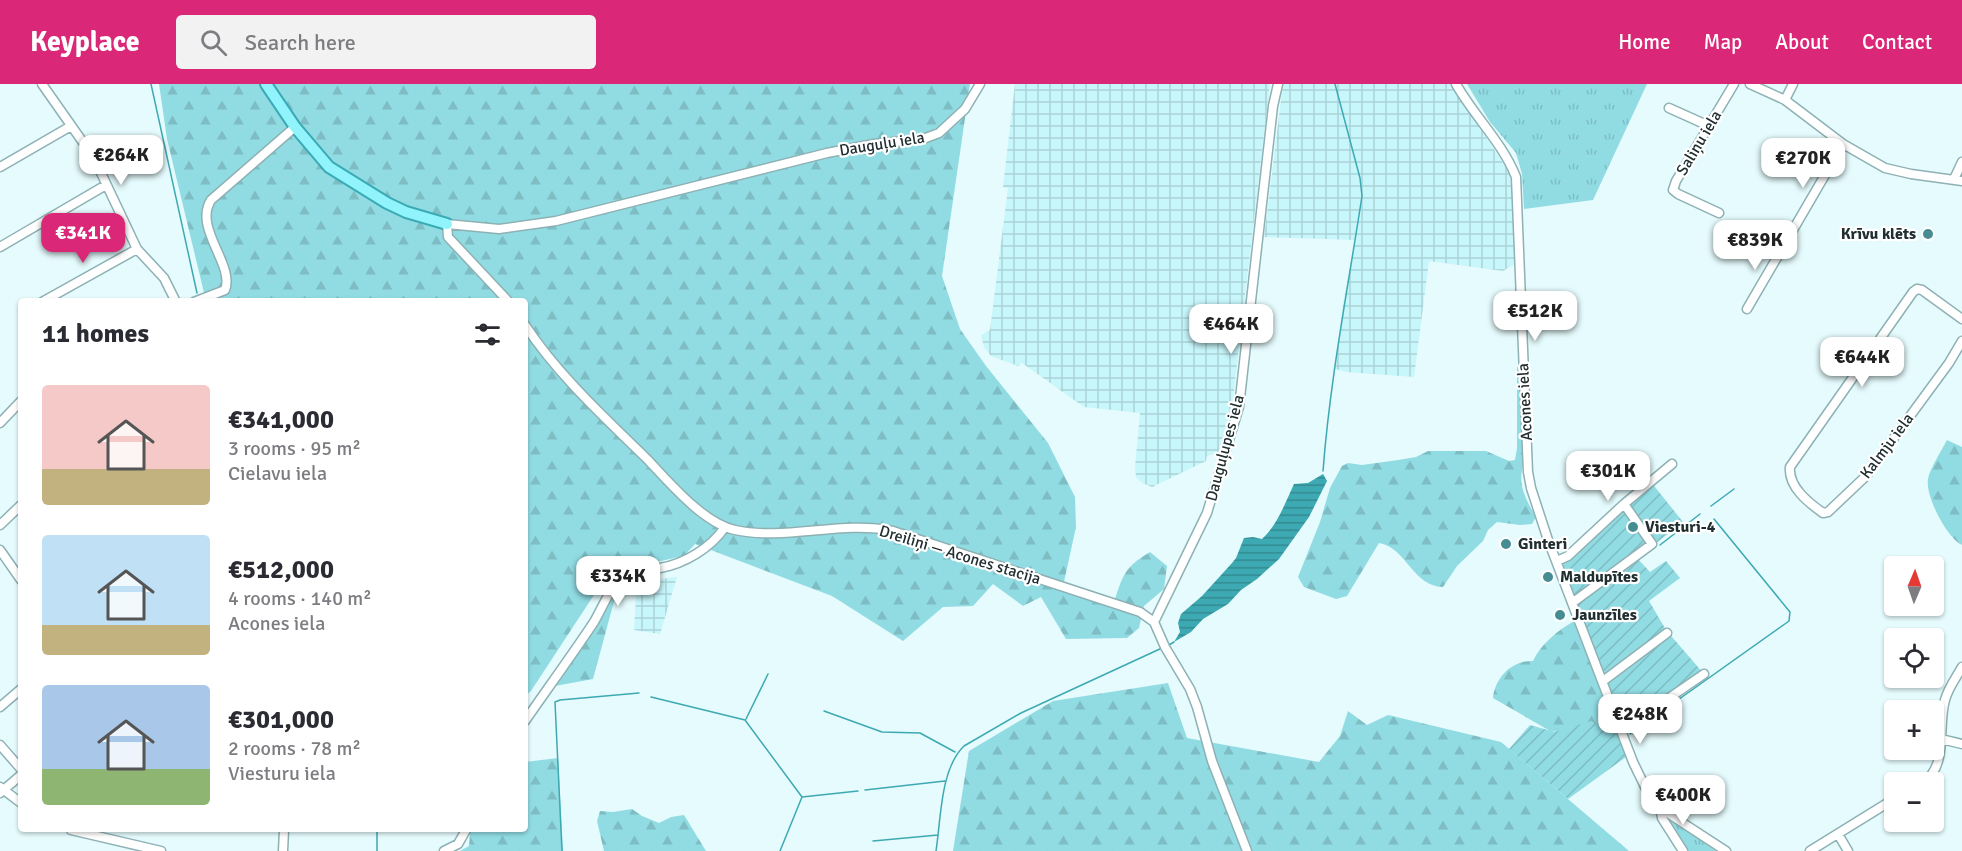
<!DOCTYPE html>
<html lang="en">
<head>
<meta charset="utf-8">
<style>
  :root { --surface:#fff; --page:#f2f2f3; --text:#2b2b33; --muted:#7c7c81; --accent:#db2777 }
  body { margin:0; font-family:Signika,sans-serif; background:var(--page); color:var(--text); height:100vh; display:flex; flex-direction:column; font-size:22px; white-space:nowrap }
  * { box-sizing:border-box; margin:0 }
  p { font-size:20px; color:var(--muted) }
  .icon { flex:none; width:33px; height:33px; fill:none; stroke:currentColor; stroke-width:2; stroke-linecap:round; stroke-linejoin:round }
  .map { position:relative; flex:1; overflow:hidden }
  .drawer { position:absolute; left:18px; top:214px; width:510px; height:534px; display:flex; flex-direction:column; background:var(--surface); border-radius:6px; box-shadow:0 2px 4px #0004 }
  .drawer>* { flex:none }
  .needle { width:39px; rotate:2deg }
  .tools { position:absolute; left:1884px; top:472px; display:grid; gap:12px }
  .tools a { display:grid; place-items:center; width:60px; height:60px; border-radius:6px; background:var(--surface); box-shadow:0 2px 4px #0004; font-size:30px }
  .price { position:absolute; translate:-50% -51px; padding:0 14px; border-radius:12px; background:#fff; color:#222; font-size:20px; line-height:39px; filter:drop-shadow(0 2px 3px #0008) }
  .price::after { content:''; position:absolute; left:50%; top:36px; width:18px; height:14px; margin-left:-9px; background:inherit; clip-path:polygon(0 0,100% 0,50% 100%) }
  .price.active { background:var(--accent); color:#fff }
  ul { padding:0; list-style:none }
  li { display:flex; align-items:center; gap:18px; height:150px; padding:0 24px }
  li span { display:grid; place-items:center; flex:none; width:168px; height:120px; border-radius:6px; color:#555 }
  li>.icon { margin-inline-start:auto }
  span .icon { width:72px; height:72px; fill:#fffc; stroke-width:1 }
  li b { font-size:26px }
  h2 { display:flex; justify-content:space-between; align-items:center; height:72px; padding:0 24px; font-size:26px }
  header { display:flex; align-items:center; gap:36px; box-sizing:border-box; height:84px; padding:0 30px; background:var(--accent); color:#fff }
  header strong { font-size:28px }
  nav { display:flex; gap:33px; margin-inline-start:auto; font-size:21px }
  .search { width:420px; height:54px; background:var(--page); display:flex; align-items:center; gap:15px; box-sizing:border-box; padding:0 21px; border-radius:6px; color:var(--muted); font-size:22px }
  .map>svg:first-child { display:block }
</style>
</head>
<body>
<header>
<strong>Keyplace</strong>
<div class="search"><svg class="icon" aria-label="search" viewBox="0 0 24 24"><circle cx="10" cy="10" r="6"/><path d="M15 15l6 6"/></svg>Search here</div>
<nav><a>Home</a><a>Map</a><a>About</a><a>Contact</a></nav>
</header>
<div class="map">
<svg width="1962" height="767" viewBox="0 0 1962 767">
  <defs>
    <pattern id="industrial-grid" width="8" height="8" patternUnits="userSpaceOnUse" patternTransform="scale(1.5)"><rect width="8" height="8" fill="#c7f6fb"/><path d="M0 4h8M4 0v8" fill="none" stroke="#abd3d7"/></pattern>
    <pattern id="grass-tufts" width="24" height="20" patternUnits="userSpaceOnUse" patternTransform="scale(1.5)"><rect width="24" height="20" fill="#91dce3"/><path d="M3 7l-1-3M5 7V3M7 7l1-3M15 17l-1-3M17 17v-4M19 17l1-3" fill="none" stroke="#7dbdc3"/></pattern>
    <pattern id="forest-firs" width="22" height="20" patternUnits="userSpaceOnUse" patternTransform="scale(1.5)"><rect width="22" height="20" fill="#91dce3"/><path d="M5 1l3.5 6h-7zM16 11l3.5 6h-7z" fill="#7dbdc3"/></pattern>
    <pattern id="garden-furrows" width="10" height="10" patternUnits="userSpaceOnUse" patternTransform="scale(1.5)"><rect width="10" height="10" fill="#91dce3"/><path d="M-1 1l2-2M0 10L10 0M9 11l2-2" fill="none" stroke="#7dbdc3"/></pattern>
    <pattern id="water-rules" width="6" height="5" patternUnits="userSpaceOnUse" patternTransform="scale(1.5)"><rect width="6" height="5" fill="#3da9b2"/><path d="M0 2.5h6" fill="none" stroke="#338a91"/></pattern>
  </defs>
  <rect width="100%" height="100%" fill="#e5fbfd"/>
  <path fill="url(#industrial-grid)" d="M 1015,0 L 1270,0 L 1230,340 L 1221,368 L 1207,372 L 1206,377 L 1152,403 L 1142,399 L 1136,393 L 1135,383 L 1140,329 L 1084,323 L 1022,279 L 1018,282 L 991,272 L 984,263 L 981,251 L 990,246 L 1008,104 L 1003,103 Z
    M 1283,0 L 1452,0 L 1513,95 L 1515,180 L 1503,187 L 1429,177 L 1414,293 L 1346,288 L 1335,285 L 1343,220 L 1355,156 L 1264,153 Z
    M 677,493 L 660,550 L 634,546 L 637,498 Z"/>
  <path fill="url(#grass-tufts)" d="M 1467,0 L 1647,0 L 1593,116 L 1524,125 L 1522,90 L 1516,69 L 1490,38 Z
    M 1672,736 L 1716,767 L 1686,767 L 1669,738 Z"/>
  <path fill="url(#forest-firs)" d="M 159,0 L 970,0 L 942,192 L 960,245 L 986,282 L 1048,359 L 1075,413 L 1076,443 L 1062,507 L 1113,521 C 1123,492 1123,484 1150,468 L 1167,482 L 1164,505 L 1144,522 L 1139,544 L 1127,554 L 1066,555 L 1041,513 L 1023,522 L 993,500 L 973,522 L 943,523 L 903,557 L 832,512 L 695,460 L 684,472 L 609,488 L 531,607 L 525,612 L 525,218 L 206,217 L 167,55 Z
    M 1524,282 L 1526,372 C 1516,398 1523,410 1536,433 L 1532,440 L 1520,441 L 1497,438 L 1488,446 L 1483,457 L 1457,482 L 1443,503 C 1412,502 1407,464 1379,459 L 1347,512 L 1336,515 L 1304,503 L 1298,493 L 1320,438 L 1330,404 L 1342,382 L 1348,379 L 1362,381 L 1398,376 L 1416,373 L 1428,367 L 1486,367 L 1509,377 L 1515,376 L 1517,364 L 1517,283 Z
    M 1947,356 L 1962,363 L 1962,461 C 1947,454 1925,412 1928,395 C 1930,384 1942,366 1947,356 Z
    M 616,510 L 593,595 L 555,602 Z
    M 1574,537 L 1619,655 L 1550,647 L 1493,614 C 1495,594 1512,576 1533,577 C 1541,560 1557,547 1574,537 Z
    M 1168,599 L 1187,654 L 1319,678 L 1340,652 L 1348,627 L 1367,641 L 1388,631 L 1501,658 L 1629,767 L 953,767 L 969,667 L 1053,617 Z
    M 558,674 L 563,767 L 460,767 L 469,762 L 470,749 L 465,746 L 525,746 L 525,678 Z
    M 632,725 L 642,732 L 659,739 L 671,733 L 684,731 L 706,767 L 604,767 L 597,737 L 600,727 L 613,728 Z"/>
  <path fill="url(#garden-furrows)" d="M 1651,398 L 1683,438 L 1637,474 L 1650,488 L 1666,477 L 1680,494 L 1649,517 L 1666,546 L 1704,590 L 1621,647 L 1557,477 Z
    M 1591,637 L 1618,649 L 1626,673 L 1568,715 L 1509,665 L 1530,641 L 1555,648 Z"/>
  <path fill="url(#water-rules)" d="M 1323,390 L 1327,397 L 1309,433 L 1279,475 L 1257,495 L 1241,506 L 1228,520 L 1203,535 L 1191,548 L 1174,558 L 1180,548 L 1178,539 L 1181,530 L 1202,512 L 1232,479 L 1236,474 L 1244,454 L 1253,453 L 1262,455 C 1278,440 1285,419 1294,400 L 1308,399 Z"/>
  <g fill="none" stroke-linecap="round" stroke-linejoin="round">
    <path stroke="#3da9b2" stroke-width="1.5" d="M 151,0 L 197,209
      M 1323,387 C 1330,295 1348,204 1362,112 L 1360,94 L 1335,0
      M 1711,422 L 1734,405
      M 1660,461 L 1700,430
      M 1169,561 L 1174,558
      M 651,613 L 745,636 L 802,713
      M 824,627 L 882,648 L 920,649 L 955,668
      M 746,635 L 768,590
      M 1630,650 L 1789,537 L 1790,528 L 1714,435
      M 865,706 L 945,697
      M 377,746 L 377,767
      M 873,757 L 938,751
      M 562,767 L 555,618 L 560,616 L 639,609
      M 780,767 L 802,713 L 858,707
      M 936,767 C 941,736 940,685 964,662 L 1021,629 L 1162,564"/>
    <g stroke="#8db1b4" stroke-width="11">
      <path id="minor" d="M 42,0 L 94,74 L 137,165 L 164,194 L 176,218
        M 1456,0 C 1474,32 1502,58 1516,93 L 1528,388 L 1531,404 L 1548,456 L 1633,678 L 1650,713 L 1660,724 L 1726,767
        M 1750,0 L 1785,16 L 1843,60 L 1885,84 L 1911,90 L 1962,97
        M 1785,16 L 1793,0
        M 1669,24 L 1709,42
        M 0,83 L 71,42
        M 1954,95 L 1962,78
        M 1719,129 L 1678,110 L 1673,106 L 1676,97 L 1734,0
        M 0,163 L 106,101
        M 42,218 L 137,165
        M 194,218 L 225,206 C 235,181 193,144 211,116 L 295,43
        M 509,218 L 448,153 L 447,140 L 499,145 L 556,137 L 827,69 L 874,60 L 923,55 L 939,49 L 965,25 L 980,0
        M 1747,225 L 1843,60
        M 1962,235 L 1922,206 L 1917,205 L 1913,208 L 1790,383 C 1788,403 1809,419 1823,429 L 1828,428 L 1866,392 L 1949,279 L 1962,257
        M 525,241 C 558,291 604,333 647,375 C 669,398 703,439 735,446 C 787,457 841,436 893,447 L 1140,528 L 1154,538 L 1165,563 L 1190,605 L 1197,623 L 1212,677 L 1247,767
        M 0,339 L 21,317
        M 0,441 L 21,421
        M 0,466 L 21,496
        M 1557,477 L 1568,472 L 1624,420 L 1672,380
        M 1572,519 L 1652,460 L 1624,420
        M 1154,538 L 1207,429 L 1239,323 L 1273,22 L 1278,0
        M 1603,597 L 1667,549
        M 0,623 L 21,605
        M 525,637 C 548,604 572,571 594,538 C 603,523 610,502 624,492 C 634,485 649,486 660,484 C 684,480 711,464 725,443
        M 1621,647 L 1704,590
        M 1941,655 L 1962,660
        M 0,661 L 21,685
        M 1923,699 C 1949,681 1937,643 1945,616 C 1948,604 1956,594 1962,583
        M 0,703 L 21,719
        M 0,709 L 21,691
        M 1660,724 L 1662,734 L 1683,767
        M 71,746 L 161,767
        M 1838,750 L 1848,767
        M 283,767 L 284,746
        M 444,767 L 458,760 L 466,746
        M 1810,767 L 1894,715"/>
    </g>
    <g stroke="#3aaab4" stroke-width="14">
      <path id="major" d="M 266,0 L 295,43 L 329,83 L 387,119 L 406,128 L 447,140"/>
    </g>
    <use href="#minor" stroke="#fff" stroke-width="8"/>
    <use href="#major" stroke="#91f4fd" stroke-width="10"/>
  </g>
  <g fill="#458c93" stroke="#fff" stroke-width="2">
    <circle cx="1928" cy="150" r="6"/>
    <circle cx="1633" cy="443" r="6"/>
    <circle cx="1506" cy="460" r="6"/>
    <circle cx="1548" cy="493" r="6"/>
    <circle cx="1560" cy="531" r="6"/>
  </g>
  <g text-anchor="middle" dominant-baseline="central" stroke-width="4.5" stroke-linejoin="round" paint-order="stroke">
    <g font-size="16" fill="#202e30" stroke="#fff">
      <text transform="translate(1699 59) rotate(-59)">Saliņu iela</text>
      <text transform="translate(882 60) rotate(-9)">Dauguļu iela</text>
      <text transform="translate(1525 318) rotate(-93)">Acones iela</text>
      <text transform="translate(1887 362) rotate(-53)">Kalmju iela</text>
      <text transform="translate(1225 364) rotate(-75)">Dauguļupes iela</text>
      <text transform="translate(960 471) rotate(17)">Dreiliņi — Acones stacija</text>
    </g>
    <g font-size="16" font-weight="bold" fill="#202e30" stroke="#fff" text-anchor="start">
      <text x="1916" y="150" text-anchor="end">Krīvu klēts</text>
      <text x="1645" y="443">Viesturi-4</text>
      <text x="1518" y="460">Ginteri</text>
      <text x="1560" y="493">Maldupītes</text>
      <text x="1572" y="531">Jaunzīles</text>
    </g>
  </g>
</svg>
<div class="tools">
<a><svg class="needle" viewBox="-14 -14 28 28"><path d="M0-13l5 13h-10z" fill="#e53935"/><path d="M0 13l5-13h-10z" fill="#7c7c81"/></svg></a>
<a><svg class="icon" aria-label="locate" viewBox="0 0 24 24"><circle cx="12" cy="12" r="6"/><path d="M12 2v4M12 18v4M2 12h4M18 12h4"/></svg></a>
<a>+</a>
<a>−</a>
</div>
<b class="price" style="left:121px;top:102px">€264K</b>
<b class="price" style="left:1803px;top:105px">€270K</b>
<b class="price active" style="left:83px;top:180px">€341K</b>
<b class="price" style="left:1755px;top:187px">€839K</b>
<b class="price" style="left:1535px;top:258px">€512K</b>
<b class="price" style="left:1231px;top:271px">€464K</b>
<b class="price" style="left:1862px;top:304px">€644K</b>
<b class="price" style="left:1608px;top:418px">€301K</b>
<b class="price" style="left:618px;top:523px">€334K</b>
<b class="price" style="left:1640px;top:661px">€248K</b>
<b class="price" style="left:1683px;top:742px">€400K</b>
<section class="drawer">
<h2>11 homes<svg class="icon" aria-label="filters" viewBox="0 0 24 24"><path d="M4 7h16M4 17h16"/><circle cx="9" cy="7" r="2"/><circle cx="15" cy="17" r="2"/></svg></h2>
<ul>
<li><span style="background:linear-gradient(#f6c9c9 70%,#c2b280 0)"><svg class="icon" aria-label="home" viewBox="0 0 24 24"><path d="M3 11l9-7 9 7M6 9v11h12V9"/></svg></span><div><b>€341,000</b><p>3 rooms · 95 m²</p><p>Cielavu iela</p></div></li>
<li><span style="background:linear-gradient(#bfe0f5 75%,#c2b280 0)"><svg class="icon" aria-label="home" viewBox="0 0 24 24"><path d="M3 11l9-7 9 7M6 9v11h12V9"/></svg></span><div><b>€512,000</b><p>4 rooms · 140 m²</p><p>Acones iela</p></div></li>
<li><span style="background:linear-gradient(#a9c7e8 70%,#8fb573 0)"><svg class="icon" aria-label="home" viewBox="0 0 24 24"><path d="M3 11l9-7 9 7M6 9v11h12V9"/></svg></span><div><b>€301,000</b><p>2 rooms · 78 m²</p><p>Viesturu iela</p></div></li>
</ul>
</section>
</div>
</body>
</html>
